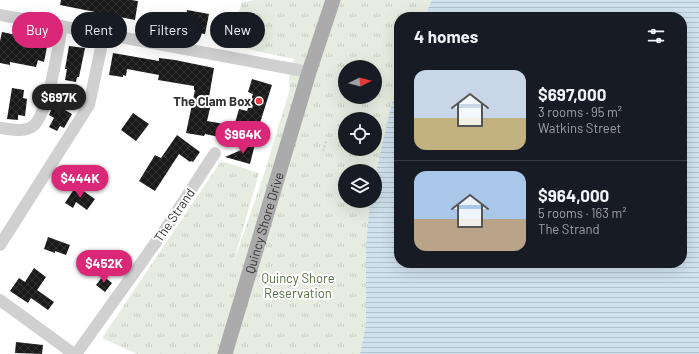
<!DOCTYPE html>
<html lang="en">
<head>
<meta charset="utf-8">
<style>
  :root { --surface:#171b24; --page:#20242c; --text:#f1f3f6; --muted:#9ea1a6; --line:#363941; --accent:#db2777 }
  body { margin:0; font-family:Barlow,sans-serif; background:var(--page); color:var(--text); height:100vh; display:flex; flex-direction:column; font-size:15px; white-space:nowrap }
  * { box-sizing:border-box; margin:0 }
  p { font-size:13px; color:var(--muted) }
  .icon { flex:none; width:22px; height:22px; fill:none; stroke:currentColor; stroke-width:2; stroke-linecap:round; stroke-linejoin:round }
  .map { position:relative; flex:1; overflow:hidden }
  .drawer { position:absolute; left:394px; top:12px; width:293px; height:256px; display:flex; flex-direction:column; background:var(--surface); border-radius:16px; box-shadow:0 4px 16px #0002 }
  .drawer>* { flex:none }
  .top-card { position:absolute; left:12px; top:12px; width:322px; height:36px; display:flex; gap:8px }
  .needle { width:26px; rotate:84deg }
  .fabs { position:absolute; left:338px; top:60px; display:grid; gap:8px }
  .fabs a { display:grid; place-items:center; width:44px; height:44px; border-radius:50%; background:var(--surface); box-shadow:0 4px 16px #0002; font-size:20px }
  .price { position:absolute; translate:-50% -34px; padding:0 9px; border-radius:14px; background:var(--accent); color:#fff; font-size:13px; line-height:26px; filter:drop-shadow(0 1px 2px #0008) }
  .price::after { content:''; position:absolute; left:50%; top:24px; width:12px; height:9px; margin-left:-6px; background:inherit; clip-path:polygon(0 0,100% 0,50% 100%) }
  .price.on { background:#222; color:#fff }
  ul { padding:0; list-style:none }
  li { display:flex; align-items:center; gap:12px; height:100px; padding:0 20px }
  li+li { border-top:1px solid var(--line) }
  li span { display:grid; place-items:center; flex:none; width:112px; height:80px; border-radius:12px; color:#555 }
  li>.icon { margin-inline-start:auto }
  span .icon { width:48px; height:48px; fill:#fffc; stroke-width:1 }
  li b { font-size:17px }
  h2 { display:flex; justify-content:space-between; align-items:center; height:48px; padding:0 20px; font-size:17px }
  .chip { padding:0 14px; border-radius:18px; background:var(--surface); box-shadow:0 4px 16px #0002; font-size:14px; line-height:36px }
  .chip.on { background:var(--accent); color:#fff }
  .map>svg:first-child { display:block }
</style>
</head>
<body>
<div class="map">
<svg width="699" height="354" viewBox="0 0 699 354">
  <defs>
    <pattern id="park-tufts" width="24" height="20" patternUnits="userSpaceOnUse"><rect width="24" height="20" fill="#e6ecdf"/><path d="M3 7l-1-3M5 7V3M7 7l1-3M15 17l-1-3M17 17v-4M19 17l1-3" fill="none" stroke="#c6cbc0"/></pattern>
    <pattern id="water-rules" width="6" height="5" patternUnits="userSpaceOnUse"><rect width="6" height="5" fill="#cfe2ee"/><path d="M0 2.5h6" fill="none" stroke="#b2c2cd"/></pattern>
    <pattern id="building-cross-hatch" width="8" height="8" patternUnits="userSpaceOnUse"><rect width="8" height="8" fill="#1a1a1a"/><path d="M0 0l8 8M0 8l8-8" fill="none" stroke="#333"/></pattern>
  </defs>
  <rect width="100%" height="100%" fill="#fff"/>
  <path fill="url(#park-tufts)" fill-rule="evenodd" d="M 256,0 L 432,0 L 424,17 L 399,17 L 399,81 L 391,106 L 375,176 L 375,171 L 345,171 L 345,201 L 370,201 L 366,272 L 366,323 L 360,354 L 137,354 L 102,338 L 221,161 L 259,173 L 232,267 L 263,177 L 290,89 L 289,78 L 294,59 L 229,45 L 242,2 ZM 345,67 L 375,67 L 375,97 L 345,97 ZM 345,119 L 375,119 L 375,149 L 345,149 Z"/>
  <path fill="url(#water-rules)" d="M 432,0 L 699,0 L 699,354 L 360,354 L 366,323 L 366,248 L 370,201 L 375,201 L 375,176 L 391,106 L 399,81 L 399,263 L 682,263 L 682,17 L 424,17 Z"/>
  <path fill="url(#building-cross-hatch)" d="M 61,0 L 131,0 L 138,1 L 135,20 L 60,5 Z
    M 187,10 L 209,14 L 205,34 L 184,31 Z
    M 2,32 L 16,35 L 15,40 L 47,47 L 44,62 L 38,60 L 36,67 L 10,62 L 10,65 L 0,63 L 0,41 Z
    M 69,46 L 85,48 L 79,77 L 77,77 L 76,82 L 65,80 L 67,69 L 65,69 Z
    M 113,53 L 159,61 L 159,58 L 175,60 L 214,68 L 208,103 L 211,104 L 207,121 L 236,126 L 234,140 L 205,134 L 204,136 L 186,133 L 195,90 L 194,90 L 194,86 L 158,80 L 159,75 L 127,69 L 126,76 L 123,75 L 123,77 L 109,75 Z
    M 252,79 L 272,85 L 259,126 L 256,125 L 255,129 L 235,123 L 239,109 L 247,111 L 253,94 L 248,92 Z
    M 12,88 L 24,90 L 23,98 L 27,99 L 25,116 L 18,115 L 18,120 L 7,119 Z
    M 54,104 L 72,114 L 64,128 L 60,126 L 57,131 L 49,127 L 54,118 L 49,115 Z
    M 133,113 L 149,124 L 136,141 L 121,130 Z
    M 177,135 L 200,152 L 193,162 L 191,161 L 190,162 L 179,154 L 155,191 L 139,181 L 155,155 L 161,158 Z
    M 255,144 L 250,164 L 225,157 Z
    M 76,186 L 95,199 L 87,210 L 76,202 L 73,208 L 65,203 Z
    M 48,237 L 70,245 L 66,255 L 55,251 L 55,253 L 44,249 Z
    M 34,268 L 46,277 L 37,290 L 54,302 L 48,310 L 31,298 L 28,303 L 10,291 L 19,278 L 25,282 Z
    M 103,276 L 112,283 L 105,292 L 96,285 Z
    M 16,342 L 43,345 L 42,354 L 15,353 Z"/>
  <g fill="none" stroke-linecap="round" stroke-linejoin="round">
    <path stroke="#cdcdcd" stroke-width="2" stroke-dasharray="2 2" stroke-linecap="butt" d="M 323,151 L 326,141"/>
    <path stroke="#d0d0d0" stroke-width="12" d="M 0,15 L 309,72
      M 0,128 C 10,129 24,133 33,126 C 49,113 58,47 62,26
      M 0,245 L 89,105 L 104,34
      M 0,300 L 74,354
      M 76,354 L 164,231 L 215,153"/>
    <path stroke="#ababab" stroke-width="15" id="s1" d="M 225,354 L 309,72 L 333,0"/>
  </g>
  <circle fill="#e63946" stroke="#fff" stroke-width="1.5" cx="259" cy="101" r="4"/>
  <g text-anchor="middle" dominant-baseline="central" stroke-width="4" stroke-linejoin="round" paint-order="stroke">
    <g font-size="13" font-weight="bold" fill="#333" stroke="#fff" text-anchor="end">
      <text x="251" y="101">The Clam Box</text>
    </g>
    <g font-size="13" fill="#333" stroke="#fff">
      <text transform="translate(174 215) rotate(-56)">The Strand</text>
      <text stroke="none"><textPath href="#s1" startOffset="137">Quincy Shore Drive</textPath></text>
    </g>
    <g font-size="13" fill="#56703f" stroke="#fff">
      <text x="298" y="278">Quincy Shore<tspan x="298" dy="15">Reservation</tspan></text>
    </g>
  </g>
</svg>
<div class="fabs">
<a><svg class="needle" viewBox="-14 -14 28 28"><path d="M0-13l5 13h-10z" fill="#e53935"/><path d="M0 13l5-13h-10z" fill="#9ea1a6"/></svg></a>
<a><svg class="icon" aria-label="locate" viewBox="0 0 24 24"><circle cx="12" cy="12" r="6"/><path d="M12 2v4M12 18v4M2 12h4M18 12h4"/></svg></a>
<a><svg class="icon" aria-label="layers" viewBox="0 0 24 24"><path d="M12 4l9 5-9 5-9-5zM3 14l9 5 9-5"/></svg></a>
</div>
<b class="price on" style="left:59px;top:118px">$697K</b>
<b class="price" style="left:243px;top:155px">$964K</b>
<b class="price" style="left:80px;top:199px">$444K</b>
<b class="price" style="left:104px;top:284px">$452K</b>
<div class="top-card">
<a class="chip on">Buy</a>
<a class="chip">Rent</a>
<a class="chip">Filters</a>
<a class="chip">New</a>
</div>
<section class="drawer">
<h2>4 homes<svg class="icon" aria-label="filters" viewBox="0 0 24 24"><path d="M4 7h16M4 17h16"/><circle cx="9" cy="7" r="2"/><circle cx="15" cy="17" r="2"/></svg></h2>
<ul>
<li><span style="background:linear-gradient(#c9d6e8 60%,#c2b280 0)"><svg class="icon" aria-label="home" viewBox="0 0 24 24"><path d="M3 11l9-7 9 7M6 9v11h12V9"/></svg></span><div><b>$697,000</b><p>3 rooms · 95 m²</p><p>Watkins Street</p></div></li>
<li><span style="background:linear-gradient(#a9c7e8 60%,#b9a48a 0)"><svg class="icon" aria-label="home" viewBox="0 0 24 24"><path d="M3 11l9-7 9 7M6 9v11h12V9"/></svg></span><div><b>$964,000</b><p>5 rooms · 163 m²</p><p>The Strand</p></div></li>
</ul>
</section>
</div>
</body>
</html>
